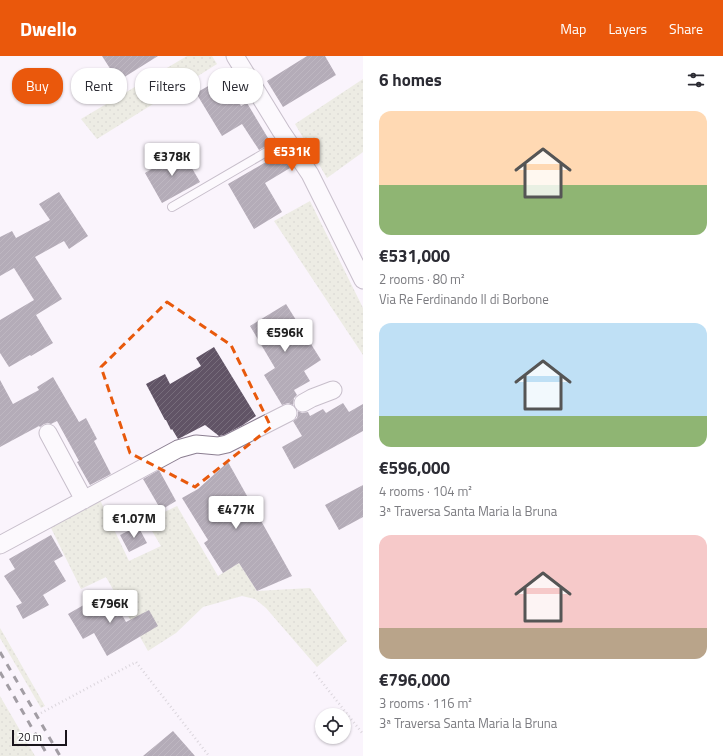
<!DOCTYPE html>
<html lang="en">
<head>
<meta charset="utf-8">
<style>
  :root { --surface:#fff; --page:#f7f7f7; --text:#2b2b33; --muted:#7c7c81; --accent:#ea580c }
  body { margin:0; font-family:"Titillium Web",sans-serif; background:var(--page); color:var(--text); height:100vh; display:flex; flex-direction:column; font-size:15px; white-space:nowrap }
  * { box-sizing:border-box; margin:0 }
  p { font-size:13px; color:var(--muted) }
  .icon { flex:none; width:22px; height:22px; fill:none; stroke:currentColor; stroke-width:2; stroke-linecap:round; stroke-linejoin:round }
  .map { position:relative; flex:1; overflow:hidden }
  .details { display:flex; flex-direction:column; background:var(--surface); width:360px }
  .details>* { flex:none }
  .guide { position:absolute; left:12px; top:12px; width:291px; height:36px; display:flex; gap:8px }
  .fabs { position:absolute; left:315px; top:652px; display:grid; gap:8px }
  .fabs a { display:grid; place-items:center; width:36px; height:36px; border-radius:50%; background:var(--surface); box-shadow:0 1px 3px #0004; font-size:20px }
  .scale { position:absolute; left:12px; bottom:10px; width:55px; box-sizing:border-box; padding-left:4px; border:2px solid #1a151c; border-top:0; font-size:11px; line-height:14px; white-space:nowrap; color:#1a151c; -webkit-text-stroke:3px #fff; paint-order:stroke }
  .price { position:absolute; translate:-50% -34px; padding:0 9px; border-radius:4px; background:#fff; color:#222; font-size:13px; line-height:26px; filter:drop-shadow(0 1px 2px #0008) }
  .price::after { content:''; position:absolute; left:50%; top:24px; width:12px; height:9px; margin-left:-6px; background:inherit; clip-path:polygon(0 0,100% 0,50% 100%) }
  .price.on { background:var(--accent); color:#fff }
  ul { padding:0; list-style:none }
  li { display:grid; align-content:center; gap:8px; height:212px; padding:0 16px }
  li span { display:grid; place-items:center; height:124px; border-radius:12px; color:#555 }
  li>.icon { margin-inline-start:auto }
  span .icon { width:72px; height:72px; fill:#fffc; stroke-width:1 }
  li b { font-size:17px }
  h2 { display:flex; justify-content:space-between; align-items:center; height:48px; padding:0 16px; font-size:17px }
  .pill { padding:0 14px; border-radius:16px; background:var(--surface); box-shadow:0 1px 3px #0004; font-size:14px; line-height:36px }
  .pill.on { background:var(--accent); color:#fff }
  header { display:flex; align-items:center; gap:24px; box-sizing:border-box; height:56px; padding:0 20px; background:var(--accent); color:#fff }
  header strong { font-size:19px }
  nav { display:flex; gap:22px; margin-inline-start:auto; font-size:14px }
  main { display:flex; flex:1; min-height:0 }
  .map>svg:first-child { display:block }
</style>
</head>
<body>
<header>
<strong>Dwello</strong>
<nav><a>Map</a><a>Layers</a><a>Share</a></nav>
</header>
<main>
<div class="map">
<svg width="363" height="700" viewBox="0 0 363 700">
  <defs>
    <pattern id="grass-dots" width="8" height="8" patternUnits="userSpaceOnUse"><rect width="8" height="8" fill="#dde2c7"/><path d="M2 2h.1M6 6h.1" fill="none" stroke="#bdc1aa" stroke-width="1.8" stroke-linecap="round"/></pattern>
    <pattern id="building-hatch" width="6" height="6" patternUnits="userSpaceOnUse"><rect width="6" height="6" fill="#615466"/><path d="M-1 1l2-2M0 6l6-6M5 7l2-2" fill="none" stroke="#776d7b"/></pattern>
  </defs>
  <rect width="100%" height="100%" fill="#faf4fc"/>
  <path fill="url(#grass-dots)" d="M 187,0 L 212,0 L 217,8 L 97,83 L 81,63 Z
    M 363,23 L 363,96 L 327,122 L 295,68 Z
    M 310,145 L 363,252 L 363,299 L 274,165 Z
    M 100,444 L 129,505 L 161,490 L 146,465 L 177,450 L 218,520 L 239,507 L 257,535 L 310,532 L 347,585 L 317,611 L 266,552 L 255,543 L 242,540 L 203,551 L 176,577 L 148,595 L 106,521 L 81,533 L 50,470 Z
    M 0,572 L 3,577 L 45,650 L 41,652 L 0,582 Z
    M 0,640 L 35,700 L 0,700 Z"/>
  <path fill="url(#building-hatch)" d="M 102,0 L 158,0 L 118,25 Z
    M 307,0 L 325,0 L 336,19 L 283,51 L 267,25 Z
    M 224,21 L 241,50 L 247,47 L 271,87 L 259,94 L 242,68 L 222,80 L 196,37 Z
    M 182,95 L 200,126 L 162,147 L 145,117 Z
    M 277,96 L 278,98 L 281,97 L 290,112 L 265,127 L 282,156 L 254,173 L 228,128 L 266,106 L 264,104 Z
    M 59,136 L 88,180 L 69,193 L 64,185 L 35,201 L 62,243 L 36,259 L 53,287 L 31,300 L 30,299 L 9,311 L 0,297 L 0,264 L 34,244 L 14,212 L 0,220 L 0,181 L 12,175 L 16,182 L 50,164 L 39,148 Z
    M 286,248 L 321,304 L 304,315 L 310,325 L 294,334 L 297,339 L 294,342 L 293,349 L 288,347 L 282,349 L 264,319 L 275,312 L 250,270 Z
    M 214,291 L 256,360 L 243,369 L 224,379 L 219,380 L 205,369 L 182,381 L 178,383 L 172,373 L 171,374 L 166,364 L 165,364 L 146,328 L 165,318 L 170,328 L 201,310 L 196,302 Z
    M 53,321 L 79,366 L 86,362 L 97,383 L 94,385 L 111,418 L 90,429 L 77,406 L 79,405 L 57,365 L 51,368 L 48,367 L 44,368 L 40,371 L 39,370 L 0,391 L 0,324 L 13,348 L 39,334 L 37,331 Z
    M 343,347 L 349,356 L 363,348 L 363,375 L 294,413 L 282,391 L 302,380 L 293,365 L 297,362 L 298,358 L 298,355 L 302,357 L 308,356 L 310,360 L 323,353 L 326,357 Z
    M 228,406 L 292,520 L 257,535 L 239,507 L 223,517 L 204,487 L 208,484 L 182,442 L 198,433 Z
    M 159,414 L 176,445 L 161,454 L 143,423 Z
    M 363,429 L 363,461 L 339,474 L 325,449 Z
    M 138,470 L 147,487 L 129,496 L 120,479 Z
    M 51,479 L 63,500 L 54,505 L 66,525 L 43,539 L 49,549 L 23,563 L 16,550 L 22,547 L 4,520 L 15,513 L 9,503 Z
    M 108,535 L 126,566 L 149,554 L 158,570 L 107,600 L 94,577 L 83,583 L 68,558 Z
    M 173,675 L 195,700 L 143,700 Z"/>
  <g fill="none" stroke-linecap="round" stroke-linejoin="round">
    <g stroke="#8b7e91" stroke-width="10">
      <path id="service" d="M 172,151 L 287,84"/>
    </g>
    <g stroke="#8b7e91" stroke-width="19">
      <path id="minor" d="M 235,0 L 281,75 L 310,118 L 363,224
        M 303,347 L 312,342 L 333,334
        M 48,377 L 84,444
        M 0,489 L 178,393 L 196,388 L 218,390 L 227,388 L 288,357"/>
    </g>
    <path stroke="#b5afb7" stroke-width="2.5" stroke-dasharray="1 3" stroke-linecap="butt" d="M 314,616 L 363,678
      M 41,657 L 136,606 L 209,700"/>
    <use href="#service" stroke="#fff" stroke-width="8"/>
    <use href="#minor" stroke="#fff" stroke-width="17"/>
    <path stroke="#38333a" stroke-width="3" stroke-dasharray="7 7" stroke-linecap="butt" d="M 0,596 L 60,700
      M 0,616 L 48,700"/>
  </g>
  <path d="M0 0H363V700H0ZM 167,246 L 231,289 L 271,371 L 195,431 L 130,397 L 101,311 Z" fill="#faf4fc" fill-opacity=".55" fill-rule="evenodd"/>
  <path fill="none" stroke="#e8590c" stroke-width="3" stroke-dasharray="8 5" stroke-linejoin="round" d="M 167,246 L 231,289 L 271,371 L 195,431 L 130,397 L 101,311 Z"/>
</svg>
<div class="fabs">
<a><svg class="icon" aria-label="locate" viewBox="0 0 24 24"><circle cx="12" cy="12" r="6"/><path d="M12 2v4M12 18v4M2 12h4M18 12h4"/></svg></a>
</div>
<div class="scale">20 m</div>
<b class="price on" style="left:292px;top:116px">€531K</b>
<b class="price" style="left:172px;top:121px">€378K</b>
<b class="price" style="left:285px;top:297px">€596K</b>
<b class="price" style="left:236px;top:474px">€477K</b>
<b class="price" style="left:134px;top:483px">€1.07M</b>
<b class="price" style="left:110px;top:568px">€796K</b>
<div class="guide">
<a class="pill on">Buy</a>
<a class="pill">Rent</a>
<a class="pill">Filters</a>
<a class="pill">New</a>
</div>
</div>
<section class="details">
<h2>6 homes<svg class="icon" aria-label="filters" viewBox="0 0 24 24"><path d="M4 7h16M4 17h16"/><circle cx="9" cy="7" r="2"/><circle cx="15" cy="17" r="2"/></svg></h2>
<ul>
<li><span style="background:linear-gradient(#ffd9b3 60%,#8fb573 0)"><svg class="icon" aria-label="home" viewBox="0 0 24 24"><path d="M3 11l9-7 9 7M6 9v11h12V9"/></svg></span><div><b>€531,000</b><p>2 rooms · 80 m²</p><p>Via Re Ferdinando II di Borbone</p></div></li>
<li><span style="background:linear-gradient(#bfe0f5 75%,#8fb573 0)"><svg class="icon" aria-label="home" viewBox="0 0 24 24"><path d="M3 11l9-7 9 7M6 9v11h12V9"/></svg></span><div><b>€596,000</b><p>4 rooms · 104 m²</p><p>3ª Traversa Santa Maria la Bruna</p></div></li>
<li><span style="background:linear-gradient(#f6c9c9 75%,#b9a48a 0)"><svg class="icon" aria-label="home" viewBox="0 0 24 24"><path d="M3 11l9-7 9 7M6 9v11h12V9"/></svg></span><div><b>€796,000</b><p>3 rooms · 116 m²</p><p>3ª Traversa Santa Maria la Bruna</p></div></li>
</ul>
</section>
</main>
</body>
</html>
